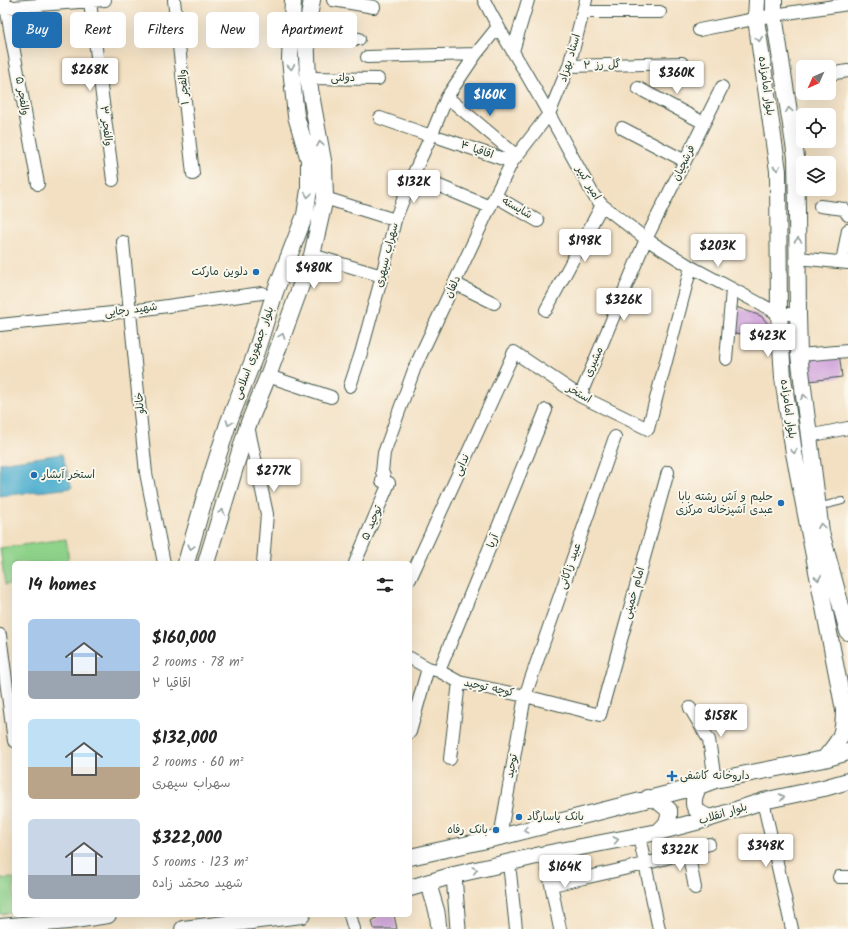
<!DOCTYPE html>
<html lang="en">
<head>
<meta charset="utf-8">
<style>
  :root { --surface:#fff; --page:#f6f6f6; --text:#222; --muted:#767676; --accent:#1f6fb2 }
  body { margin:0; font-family:Kalam,"Playpen Sans Arabic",sans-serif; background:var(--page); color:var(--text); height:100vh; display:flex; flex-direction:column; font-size:15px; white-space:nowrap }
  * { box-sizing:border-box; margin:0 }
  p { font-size:13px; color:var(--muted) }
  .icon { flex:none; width:22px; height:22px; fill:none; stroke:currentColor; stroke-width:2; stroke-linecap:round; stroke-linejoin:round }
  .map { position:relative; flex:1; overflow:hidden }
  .sheet { position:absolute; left:12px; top:561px; width:400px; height:356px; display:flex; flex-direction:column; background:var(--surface); border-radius:6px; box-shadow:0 4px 16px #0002 }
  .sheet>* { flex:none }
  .top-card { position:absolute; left:12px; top:12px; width:400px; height:36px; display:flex; gap:8px }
  .needle { width:26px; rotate:225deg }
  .buttons { position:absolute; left:796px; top:60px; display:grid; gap:8px }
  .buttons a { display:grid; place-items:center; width:40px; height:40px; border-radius:6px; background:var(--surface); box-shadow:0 4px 16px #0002; font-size:20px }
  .price { position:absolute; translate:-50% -34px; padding:0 9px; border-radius:4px; background:#fff; color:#222; font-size:13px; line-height:26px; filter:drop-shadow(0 1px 2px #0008) }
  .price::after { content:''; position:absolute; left:50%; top:24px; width:12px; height:9px; margin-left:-6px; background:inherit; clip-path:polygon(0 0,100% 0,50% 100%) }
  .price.active { background:var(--accent); color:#fff }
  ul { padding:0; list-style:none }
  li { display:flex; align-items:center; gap:12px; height:100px; padding:0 16px }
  li span { display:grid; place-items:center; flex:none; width:112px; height:80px; border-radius:6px; color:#555 }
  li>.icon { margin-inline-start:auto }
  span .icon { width:48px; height:48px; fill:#fffc; stroke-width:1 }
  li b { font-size:17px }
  h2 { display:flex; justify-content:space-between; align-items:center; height:48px; padding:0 16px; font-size:17px }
  .chip { padding:0 14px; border-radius:6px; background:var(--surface); box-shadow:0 4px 16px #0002; font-size:14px; line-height:36px }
  .chip.active { background:var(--accent); color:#fff }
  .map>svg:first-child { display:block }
</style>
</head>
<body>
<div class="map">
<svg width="848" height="929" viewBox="0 0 848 929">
  <rect width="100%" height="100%" fill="#fbf7ec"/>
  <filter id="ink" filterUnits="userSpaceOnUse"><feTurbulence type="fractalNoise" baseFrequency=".025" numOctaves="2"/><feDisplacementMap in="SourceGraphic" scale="8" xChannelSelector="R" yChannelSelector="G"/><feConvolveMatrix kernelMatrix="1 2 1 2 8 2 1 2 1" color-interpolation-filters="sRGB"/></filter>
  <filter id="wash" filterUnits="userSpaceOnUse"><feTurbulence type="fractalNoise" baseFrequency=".012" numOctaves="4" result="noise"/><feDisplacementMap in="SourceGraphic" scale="16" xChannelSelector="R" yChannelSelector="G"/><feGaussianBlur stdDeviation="0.9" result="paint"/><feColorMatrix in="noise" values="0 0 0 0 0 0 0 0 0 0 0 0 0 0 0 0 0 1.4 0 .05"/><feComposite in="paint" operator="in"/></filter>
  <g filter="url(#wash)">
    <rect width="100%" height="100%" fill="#f3e0c2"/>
    <path fill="#8fd38b" stroke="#578860" d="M 66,539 L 69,563 L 14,563 L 14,584 L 5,585 L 0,548 Z
      M 14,878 L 14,913 L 0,914 L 0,879 Z"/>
    <path fill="#50afcf" stroke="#387682" d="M 62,454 L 72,488 L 0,496 L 0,463 Z"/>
    <g id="blocks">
      <path fill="#d0a4dc" d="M 736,307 L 761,316 L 769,325 L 769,336 L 732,333 Z
        M 839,352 L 842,377 L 809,381 L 806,355 Z
        M 381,915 L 394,915 L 397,929 L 374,929 L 372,921 Z"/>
    </g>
  </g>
  <g filter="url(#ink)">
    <use href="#blocks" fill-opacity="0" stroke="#3f5549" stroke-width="1"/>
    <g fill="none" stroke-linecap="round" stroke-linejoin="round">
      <g stroke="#3f5549" stroke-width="8">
        <path id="service" d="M 818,507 L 842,501"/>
      </g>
      <g stroke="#3f5549" stroke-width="14">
        <path id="minor" d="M 4,0 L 6,7 L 38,184
          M 174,0 L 193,174
          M 333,0 L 374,7
          M 484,0 C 497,27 513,51 528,77 C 551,117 572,156 594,196 L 602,205 L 646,239 L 691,267 L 779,314 L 798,314
          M 90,2 L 113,180
          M 0,8 L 105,0
          M 583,12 L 660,12
          M 699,30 L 774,15 L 848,4
          M 306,33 L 359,39
          M 513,51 L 528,0
          M 367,57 L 476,54
          M 569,66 L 682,63
          M 835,73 L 848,71
          M 308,78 L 378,79
          M 638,88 L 704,123
          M 447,97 L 517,156
          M 380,118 L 431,136
          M 622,128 L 685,161
          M 441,138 L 512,162
          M 413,175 L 490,207
          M 495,196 L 538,221
          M 325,198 L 395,220
          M 820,206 L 844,209 L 848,215
          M 123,242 L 146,473 L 164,563
          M 312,255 L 382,276
          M 798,258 L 848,263
          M 842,262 L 848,230
          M 454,283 L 494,303
          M 546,310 L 602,205
          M 0,325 L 131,311 L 262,293
          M 799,355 L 848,351
          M 726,359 L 732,290
          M 268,376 L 331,397
          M 350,386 L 361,353 L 382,276 L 395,220 L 413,175 L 431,136 L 447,97 L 476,54 L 497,28
          M 580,396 L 646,239 L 722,87
          M 248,426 L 267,514 L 263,563
          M 809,436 L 848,428
          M 355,563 L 389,483 L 382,481 L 384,476 L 382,472 L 384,453 L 415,367 L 495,196 L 512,162 L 549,114 L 569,66 L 586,0
          M 410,579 L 514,352 L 580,396 L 648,429 L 691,267
          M 0,635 L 14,741
          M 410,658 L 428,668 L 439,671 L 459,682 L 525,696 L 600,715 L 668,472
          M 439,671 L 546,410
          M 690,708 L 709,740 L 715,780
          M 410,732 L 428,668
          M 450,759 L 459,682
          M 763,801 L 792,929
          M 639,836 L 659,929
          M 500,837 L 525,696 L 615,437
          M 688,852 L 695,888
          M 545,854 L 560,929
          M 509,863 L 516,929
          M 839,877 L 848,877
          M 552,885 C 605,873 659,863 709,844
          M 350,915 L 354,929"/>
      </g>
      <g stroke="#3f5549" stroke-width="17">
        <path id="tertiary" d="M 454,875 L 458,929
          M 428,882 L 437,912 L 439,929"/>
      </g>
      <g stroke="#3f5549" stroke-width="18">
        <path id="secondary" d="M 757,0 L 756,19 L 778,171 L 779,314 L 783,378 L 794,453 L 844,710 C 844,736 840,740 824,759
          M 774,0 L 774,15 L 796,157 L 797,211 L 798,314 L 799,355 L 809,436 L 821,532 L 848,632
          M 186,563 L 206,493 L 228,424 L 254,358 L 275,292 L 305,215 L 309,190 L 309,160 L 296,116 L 290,59 L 293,0
          M 206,563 L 248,425 L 268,376 L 312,255 L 325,198 L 324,166 L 308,78 L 306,33 L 312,0
          M 699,786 C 690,803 692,812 711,818
          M 648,798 L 658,801 L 669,810 C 670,821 666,825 658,832
          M 410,857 L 500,837 L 699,786 L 715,780 L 824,759 L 848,752
          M 410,888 L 454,875 L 545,854 L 658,832 L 711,818 L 763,801 L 824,788 L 848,781
          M 0,927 L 68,921 L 108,915
          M 183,929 L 302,915"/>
      </g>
      <use href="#service" stroke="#fff" stroke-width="6"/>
      <use href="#minor" stroke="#fff" stroke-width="12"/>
      <use href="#tertiary" stroke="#fff" stroke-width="15"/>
      <use href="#secondary" stroke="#fff" stroke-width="16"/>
    </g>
    <defs><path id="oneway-chevron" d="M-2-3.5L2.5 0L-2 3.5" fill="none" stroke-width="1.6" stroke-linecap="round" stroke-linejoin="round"/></defs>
    <g stroke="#8f9e9a">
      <use href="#oneway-chevron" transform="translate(759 39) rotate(82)"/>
      <use href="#oneway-chevron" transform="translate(291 67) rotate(84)"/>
      <use href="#oneway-chevron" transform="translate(789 110) rotate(-98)"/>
      <use href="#oneway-chevron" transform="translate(320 144) rotate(-101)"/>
      <use href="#oneway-chevron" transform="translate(777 168) rotate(84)"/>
      <use href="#oneway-chevron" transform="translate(308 195) rotate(98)"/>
      <use href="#oneway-chevron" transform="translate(798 240) rotate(-90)"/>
      <use href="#oneway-chevron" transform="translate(282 336) rotate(-70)"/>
      <use href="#oneway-chevron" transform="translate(804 397) rotate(-97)"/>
      <use href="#oneway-chevron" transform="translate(229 423) rotate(110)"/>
      <use href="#oneway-chevron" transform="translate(794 451) rotate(81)"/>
      <use href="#oneway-chevron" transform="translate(222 512) rotate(-73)"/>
      <use href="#oneway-chevron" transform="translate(821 526) rotate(-97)"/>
      <use href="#oneway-chevron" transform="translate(191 547) rotate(105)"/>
      <use href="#oneway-chevron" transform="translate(818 578) rotate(79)"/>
      <use href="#oneway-chevron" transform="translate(782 797) rotate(-13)"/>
      <use href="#oneway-chevron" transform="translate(526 830) rotate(166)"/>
      <use href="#oneway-chevron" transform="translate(616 840) rotate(-11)"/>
      <use href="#oneway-chevron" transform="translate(475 870) rotate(-13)"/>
    </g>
  </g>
  <g fill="#1f6fb2" stroke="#fbf7ec" stroke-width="1.5">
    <circle cx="256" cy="272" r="4"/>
    <circle cx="34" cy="475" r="4"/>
    <circle cx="781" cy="503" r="4"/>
    <path d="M670 770h4v4h4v4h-4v4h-4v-4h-4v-4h4z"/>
    <circle cx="519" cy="817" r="4"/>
    <circle cx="496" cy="830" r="4"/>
  </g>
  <g text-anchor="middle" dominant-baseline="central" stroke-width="4" stroke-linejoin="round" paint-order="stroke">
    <g font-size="11" fill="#1f3d34" stroke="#fbf7ec">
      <text transform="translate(570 58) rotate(-73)">استاد بهزاد</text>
      <text transform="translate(602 65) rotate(-2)">گل رز ۲</text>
      <text transform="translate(343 78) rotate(1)">دولتی</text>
      <text transform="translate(766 86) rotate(82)">بلوار امامزاده</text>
      <text transform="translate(184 87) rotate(-96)">والفجر ۱</text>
      <text transform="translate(22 96) rotate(80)">والفجر ۵</text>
      <text transform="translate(106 126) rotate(83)">والفجر ۳</text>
      <text transform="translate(477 150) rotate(19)">اقاقیا ۴</text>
      <text transform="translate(684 163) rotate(-64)">فرشچیان</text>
      <text transform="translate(588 183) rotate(59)">امیر کبیر</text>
      <text transform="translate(517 208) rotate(30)">شایسته</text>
      <text transform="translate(387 255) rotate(-76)">سهراب سپهری</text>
      <text transform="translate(453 287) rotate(-65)">دلفان</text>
      <text transform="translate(131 310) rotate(-7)">شهید رجایی</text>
      <text transform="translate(254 353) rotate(-70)">بلوار جمهوری اسلامی</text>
      <text transform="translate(594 362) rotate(-67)">مشیری</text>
      <text transform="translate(579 394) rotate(30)">استخر</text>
      <text transform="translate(140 403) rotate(-95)">خانلو</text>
      <text transform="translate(788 409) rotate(82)">بلوار امامزاده</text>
      <text transform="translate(462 465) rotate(-65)">ندایی</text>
      <text transform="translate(372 523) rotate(-67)">توحید ۵</text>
      <text transform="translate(493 541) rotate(-68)">آریا</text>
      <text transform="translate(570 566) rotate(-71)">عبید زاکانی</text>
      <text transform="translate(634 593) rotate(-74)">امام خمینی</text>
      <text transform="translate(489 688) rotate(12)">کوچه توحید</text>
      <text transform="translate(512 766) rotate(-80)">توحید</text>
      <text transform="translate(723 814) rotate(-17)">بلوار انقلاب</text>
    </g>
    <g font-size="11" fill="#1f3d34" stroke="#fbf7ec" text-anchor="end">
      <text x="248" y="272">دلوین مارکت</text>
      <text x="42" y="475" text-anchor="start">استخر آبشار</text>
      <text x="773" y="497">حلیم و آش رشته بابا<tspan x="773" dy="13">عبدی آشپزخانه مرکزی</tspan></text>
      <text x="680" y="776" text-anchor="start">داروخانه کاشفی</text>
      <text x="527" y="817" text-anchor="start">بانک پاسارگاد</text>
      <text x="488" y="830">بانک رفاه</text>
    </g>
  </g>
</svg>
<div class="buttons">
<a><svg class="needle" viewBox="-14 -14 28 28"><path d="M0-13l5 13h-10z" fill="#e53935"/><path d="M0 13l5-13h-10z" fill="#767676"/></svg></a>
<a><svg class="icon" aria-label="locate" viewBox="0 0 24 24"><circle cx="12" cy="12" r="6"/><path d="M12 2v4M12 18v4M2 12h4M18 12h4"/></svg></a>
<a><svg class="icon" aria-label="layers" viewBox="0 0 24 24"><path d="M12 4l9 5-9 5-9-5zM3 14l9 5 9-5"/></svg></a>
</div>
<b class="price" style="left:90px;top:92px">$268K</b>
<b class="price" style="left:677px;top:95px">$360K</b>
<b class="price active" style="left:490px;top:117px">$160K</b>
<b class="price" style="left:414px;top:204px">$132K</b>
<b class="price" style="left:585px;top:263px">$198K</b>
<b class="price" style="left:718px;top:268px">$203K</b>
<b class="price" style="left:314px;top:290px">$480K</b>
<b class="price" style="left:624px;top:322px">$326K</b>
<b class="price" style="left:768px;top:358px">$423K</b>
<b class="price" style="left:274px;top:493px">$277K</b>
<b class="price" style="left:721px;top:738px">$158K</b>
<b class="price" style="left:766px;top:868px">$348K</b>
<b class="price" style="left:680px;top:872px">$322K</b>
<b class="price" style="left:565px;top:889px">$164K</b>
<div class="top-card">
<a class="chip active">Buy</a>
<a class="chip">Rent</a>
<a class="chip">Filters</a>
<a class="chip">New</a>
<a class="chip">Apartment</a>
</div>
<section class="sheet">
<h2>14 homes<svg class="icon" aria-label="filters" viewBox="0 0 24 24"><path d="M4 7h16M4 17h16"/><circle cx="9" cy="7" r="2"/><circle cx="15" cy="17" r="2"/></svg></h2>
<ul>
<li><span style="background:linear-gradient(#a9c7e8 65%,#9aa5b1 0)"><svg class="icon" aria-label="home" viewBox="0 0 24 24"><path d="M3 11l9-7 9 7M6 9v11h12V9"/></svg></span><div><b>$160,000</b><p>2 rooms · 78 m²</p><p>اقاقیا ۲</p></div></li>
<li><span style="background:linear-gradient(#bfe0f5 60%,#b9a48a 0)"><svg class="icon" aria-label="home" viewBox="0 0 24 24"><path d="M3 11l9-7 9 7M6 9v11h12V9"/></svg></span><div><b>$132,000</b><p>2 rooms · 60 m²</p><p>سهراب سپهری</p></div></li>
<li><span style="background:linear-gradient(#c9d6e8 70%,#9aa5b1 0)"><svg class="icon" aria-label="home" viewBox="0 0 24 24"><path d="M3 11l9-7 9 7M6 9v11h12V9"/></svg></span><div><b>$322,000</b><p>5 rooms · 123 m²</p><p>شهید محمّد زاده</p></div></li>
</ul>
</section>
</div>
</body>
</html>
